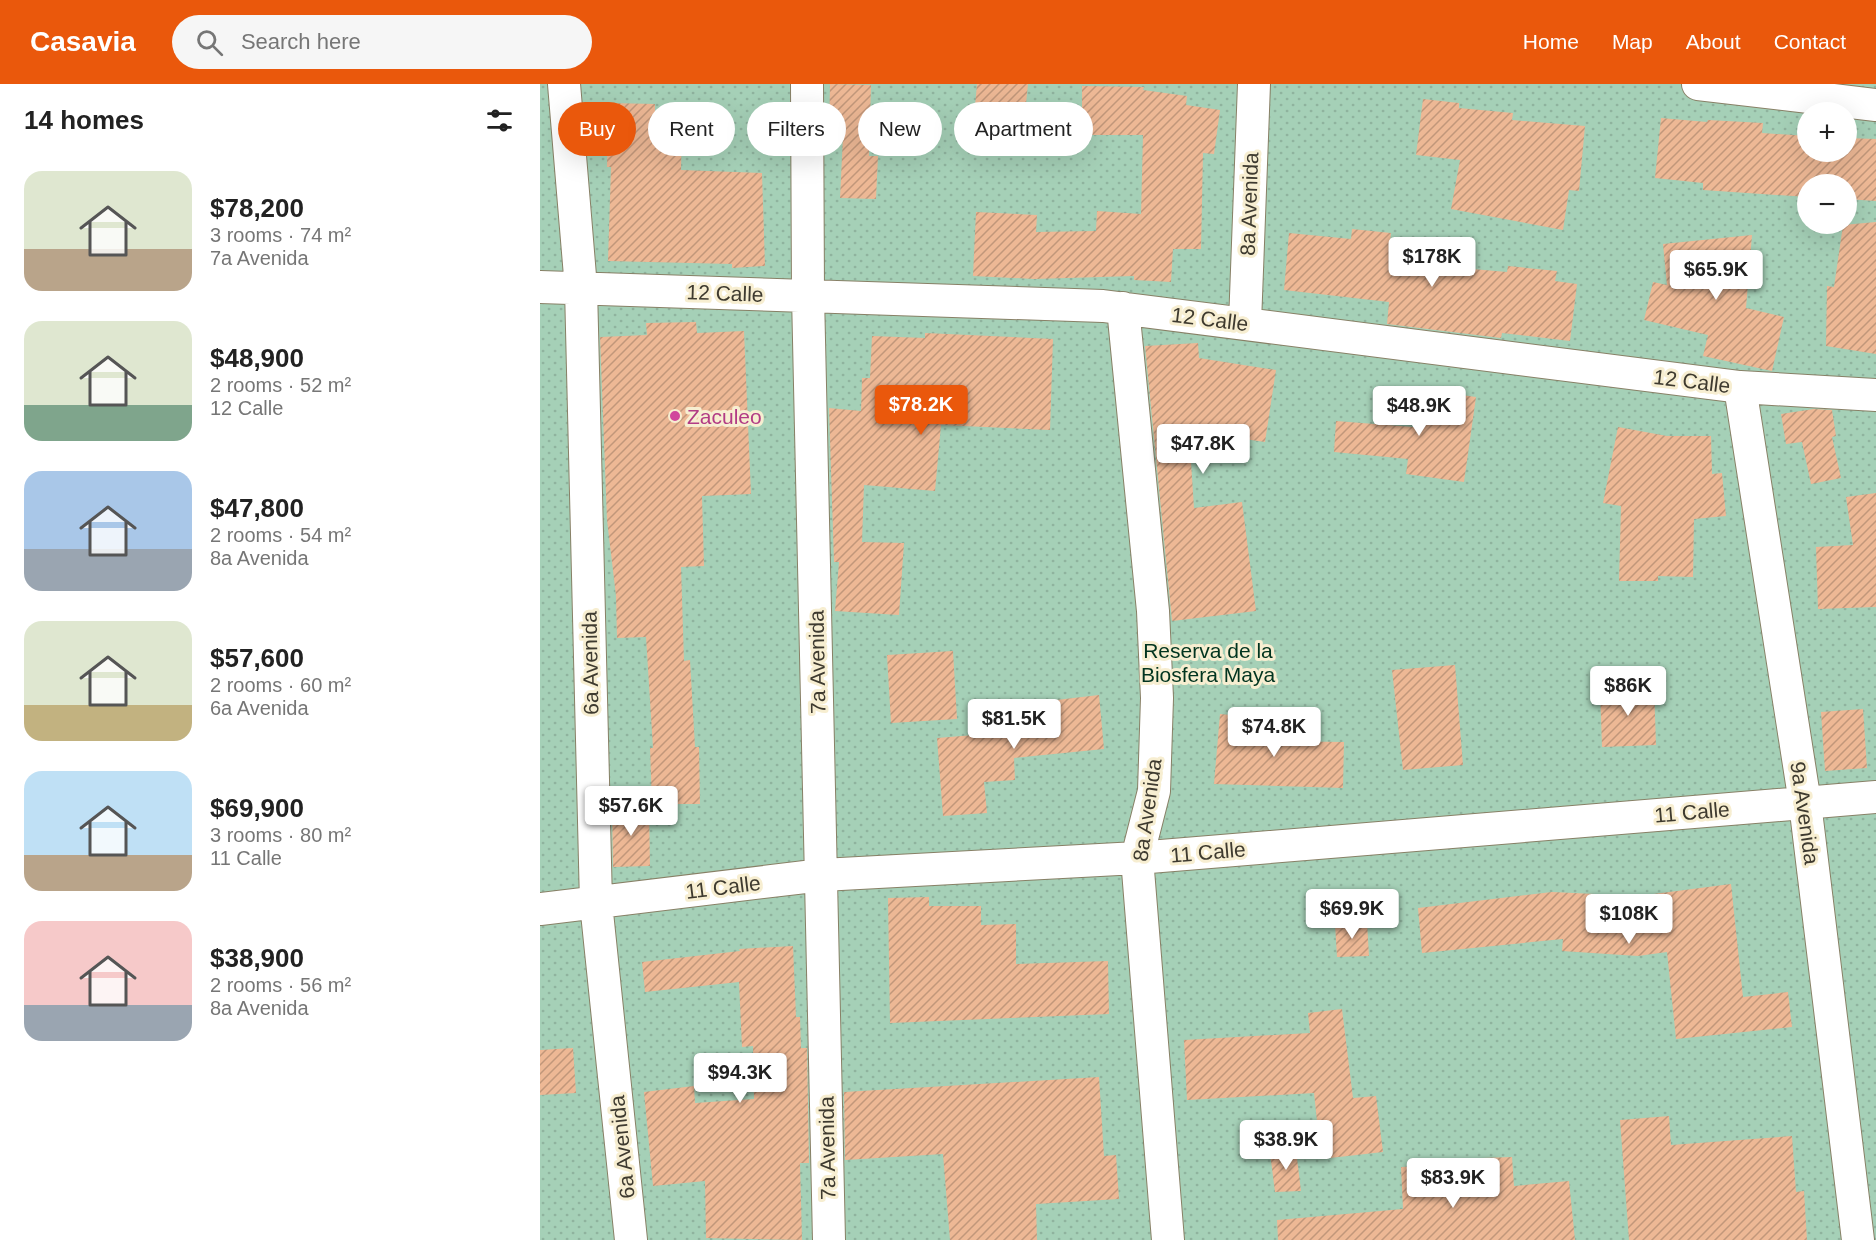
<!DOCTYPE html>
<html lang="en">
<head>
<meta charset="utf-8">
<style>
  :root { --surface:#fff; --page:#f6f6f6; --text:#222; --muted:#767676; --accent:#ea580c }
  body { margin:0; font-family:Helvetica,sans-serif; background:var(--page); color:var(--text); height:100vh; display:flex; flex-direction:column; font-size:22px; white-space:nowrap }
  * { box-sizing:border-box; margin:0 }
  p { font-size:20px; color:var(--muted) }
  .icon { flex:none; width:33px; height:33px; fill:none; stroke:currentColor; stroke-width:2; stroke-linecap:round; stroke-linejoin:round }
  .map { position:relative; flex:1; overflow:hidden }
  .side { display:flex; flex-direction:column; background:var(--surface); width:540px }
  .side>* { flex:none }
  .banner { position:absolute; left:18px; top:18px; width:570px; height:54px; display:flex; gap:12px }
  .buttons { position:absolute; left:1257px; top:18px; display:grid; gap:12px }
  .buttons a { display:grid; place-items:center; width:60px; height:60px; border-radius:50%; background:var(--surface); box-shadow:0 6px 24px #0002; font-size:30px }
  .price { position:absolute; translate:-50% -51px; padding:0 14px; border-radius:6px; background:#fff; color:#222; font-size:20px; line-height:39px; filter:drop-shadow(0 2px 3px #0008) }
  .price::after { content:''; position:absolute; left:50%; top:36px; width:18px; height:14px; margin-left:-9px; background:inherit; clip-path:polygon(0 0,100% 0,50% 100%) }
  .price.selected { background:var(--accent); color:#fff }
  ul { padding:0; list-style:none }
  li { display:flex; align-items:center; gap:18px; height:150px; padding:0 24px }
  li span { display:grid; place-items:center; flex:none; width:168px; height:120px; border-radius:18px; color:#555 }
  li>.icon { margin-inline-start:auto }
  span .icon { width:72px; height:72px; fill:#fffc; stroke-width:1 }
  li b { font-size:26px }
  h2 { display:flex; justify-content:space-between; align-items:center; height:72px; padding:0 24px; font-size:26px }
  .tag { padding:0 21px; border-radius:27px; background:var(--surface); box-shadow:0 6px 24px #0002; font-size:21px; line-height:54px }
  .tag.selected { background:var(--accent); color:#fff }
  header { display:flex; align-items:center; gap:36px; box-sizing:border-box; height:84px; padding:0 30px; background:var(--accent); color:#fff }
  header strong { font-size:28px }
  nav { display:flex; gap:33px; margin-inline-start:auto; font-size:21px }
  .search { width:420px; height:54px; background:var(--page); display:flex; align-items:center; gap:15px; box-sizing:border-box; padding:0 21px; border-radius:33px; color:var(--muted); font-size:22px }
  main { display:flex; flex:1; min-height:0 }
  .map>svg:first-child { display:block }
</style>
</head>
<body>
<header>
<strong>Casavia</strong>
<div class="search"><svg class="icon" aria-label="search" viewBox="0 0 24 24"><circle cx="10" cy="10" r="6"/><path d="M15 15l6 6"/></svg>Search here</div>
<nav><a>Home</a><a>Map</a><a>About</a><a>Contact</a></nav>
</header>
<main>
<section class="side">
<h2>14 homes<svg class="icon" aria-label="filters" viewBox="0 0 24 24"><path d="M4 7h16M4 17h16"/><circle cx="9" cy="7" r="2"/><circle cx="15" cy="17" r="2"/></svg></h2>
<ul>
<li><span style="background:linear-gradient(#dfe7d0 65%,#b9a48a 0)"><svg class="icon" aria-label="home" viewBox="0 0 24 24"><path d="M3 11l9-7 9 7M6 9v11h12V9"/></svg></span><div><b>$78,200</b><p>3 rooms · 74 m²</p><p>7a Avenida</p></div></li>
<li><span style="background:linear-gradient(#dfe7d0 70%,#7fa58c 0)"><svg class="icon" aria-label="home" viewBox="0 0 24 24"><path d="M3 11l9-7 9 7M6 9v11h12V9"/></svg></span><div><b>$48,900</b><p>2 rooms · 52 m²</p><p>12 Calle</p></div></li>
<li><span style="background:linear-gradient(#a9c7e8 65%,#9aa5b1 0)"><svg class="icon" aria-label="home" viewBox="0 0 24 24"><path d="M3 11l9-7 9 7M6 9v11h12V9"/></svg></span><div><b>$47,800</b><p>2 rooms · 54 m²</p><p>8a Avenida</p></div></li>
<li><span style="background:linear-gradient(#dfe7d0 70%,#c2b280 0)"><svg class="icon" aria-label="home" viewBox="0 0 24 24"><path d="M3 11l9-7 9 7M6 9v11h12V9"/></svg></span><div><b>$57,600</b><p>2 rooms · 60 m²</p><p>6a Avenida</p></div></li>
<li><span style="background:linear-gradient(#bfe0f5 70%,#b9a48a 0)"><svg class="icon" aria-label="home" viewBox="0 0 24 24"><path d="M3 11l9-7 9 7M6 9v11h12V9"/></svg></span><div><b>$69,900</b><p>3 rooms · 80 m²</p><p>11 Calle</p></div></li>
<li><span style="background:linear-gradient(#f6c9c9 70%,#9aa5b1 0)"><svg class="icon" aria-label="home" viewBox="0 0 24 24"><path d="M3 11l9-7 9 7M6 9v11h12V9"/></svg></span><div><b>$38,900</b><p>2 rooms · 56 m²</p><p>8a Avenida</p></div></li>
</ul>
</section>
<div class="map">
<svg width="1336" height="1156" viewBox="0 0 1336 1156">
  <defs>
    <pattern id="park-dots" width="8" height="8" patternUnits="userSpaceOnUse" patternTransform="scale(1.5)"><rect width="8" height="8" fill="#a5d0b7"/><path d="M2 2h.1M6 6h.1" fill="none" stroke="#8fb39e" stroke-width="1.8" stroke-linecap="round"/></pattern>
    <pattern id="building-hatch" width="6" height="6" patternUnits="userSpaceOnUse" patternTransform="scale(1.5)"><rect width="6" height="6" fill="#edb895"/><path d="M-1 1l2-2M0 6l6-6M5 7l2-2" fill="none" stroke="#c1977a"/></pattern>
  </defs>
  <rect width="100%" height="100%" fill="#f7eed1"/>
  <path fill="url(#park-dots)" fill-rule="evenodd" d="M 0,0 L 1336,0 L 1336,1156 L 0,1156 ZM 1268,28 L 1306,28 L 1306,68 L 1268,68 ZM 1268,100 L 1306,100 L 1306,140 L 1268,140 Z"/>
  <path fill="url(#building-hatch)" d="M 290,0 L 331,1 L 329,72 L 338,72 L 336,115 L 300,114 L 303,52 L 289,52 Z
    M 437,0 L 488,0 L 483,49 L 462,50 L 462,55 L 428,54 L 429,22 L 435,22 Z
    M 542,2 L 604,3 L 603,6 L 647,12 L 646,21 L 680,26 L 674,70 L 663,69 L 661,165 L 633,165 L 631,198 L 594,196 L 594,192 L 494,195 L 433,192 L 436,128 L 497,131 L 496,148 L 556,147 L 557,127 L 601,130 L 603,51 L 542,51 Z
    M 883,15 L 919,19 L 919,24 L 973,29 L 972,36 L 1045,42 L 1039,107 L 1029,106 L 1023,146 L 911,125 L 920,76 L 876,71 Z
    M 68,19 L 115,20 L 115,44 L 142,44 L 141,86 L 222,89 L 225,182 L 192,184 L 192,180 L 68,177 L 71,83 L 67,83 Z
    M 1121,34 L 1167,38 L 1168,36 L 1223,39 L 1222,49 L 1268,52 L 1268,68 L 1306,68 L 1306,54 L 1336,55 L 1336,117 L 1306,115 L 1306,100 L 1268,100 L 1268,113 L 1163,106 L 1163,99 L 1115,94 Z
    M 1336,138 L 1336,270 L 1286,262 L 1287,202 L 1294,203 L 1303,141 Z
    M 812,145 L 851,149 L 849,170 L 899,175 L 898,182 L 967,188 L 968,182 L 1017,187 L 1015,197 L 1037,200 L 1030,257 L 962,249 L 961,254 L 847,240 L 849,218 L 744,206 L 749,149 L 811,155 Z
    M 1212,151 L 1206,224 L 1244,233 L 1232,287 L 1163,272 L 1168,251 L 1104,236 L 1113,198 L 1127,201 L 1123,160 Z
    M 156,238 L 157,249 L 204,247 L 211,410 L 162,412 L 164,482 L 141,483 L 144,577 L 150,576 L 155,663 L 159,663 L 160,720 L 112,720 L 110,664 L 113,664 L 106,553 L 77,554 L 76,512 L 67,436 L 60,253 L 107,251 L 106,239 Z
    M 385,249 L 513,255 L 510,346 L 401,341 L 395,407 L 324,401 L 322,458 L 364,459 L 359,531 L 295,527 L 299,478 L 294,478 L 289,324 L 321,327 L 322,294 L 330,294 L 332,252 L 385,254 Z
    M 658,259 L 659,274 L 736,286 L 725,358 L 649,347 L 654,424 L 702,418 L 716,527 L 632,537 L 605,262 Z
    M 878,305 L 936,313 L 924,398 L 866,390 L 868,375 L 794,368 L 796,337 L 873,343 Z
    M 1274,325 L 1292,326 L 1296,352 L 1292,353 L 1301,394 L 1271,400 L 1262,358 L 1246,360 L 1241,330 Z
    M 1078,343 L 1127,352 L 1171,352 L 1172,390 L 1182,389 L 1186,432 L 1154,435 L 1153,493 L 1118,492 L 1118,497 L 1079,497 L 1081,422 L 1063,419 Z
    M 1336,409 L 1336,523 L 1278,525 L 1276,463 L 1313,461 L 1306,413 Z
    M 413,567 L 417,635 L 351,639 L 347,571 Z
    M 915,581 L 923,681 L 863,686 L 852,586 Z
    M 1114,602 L 1116,661 L 1062,663 L 1060,605 Z
    M 559,611 L 564,665 L 474,674 L 475,696 L 444,698 L 447,729 L 403,732 L 397,654 L 485,647 L 482,620 Z
    M 1323,625 L 1327,684 L 1285,687 L 1281,628 Z
    M 680,630 L 722,634 L 720,657 L 804,658 L 803,704 L 674,700 Z
    M 109,723 L 110,782 L 73,783 L 72,724 Z
    M 1191,800 L 1203,913 L 1248,908 L 1252,943 L 1136,955 L 1127,868 L 1098,872 L 1022,867 L 1023,855 L 882,869 L 878,824 L 1012,808 L 1098,812 Z
    M 389,813 L 389,822 L 441,822 L 441,841 L 476,840 L 476,880 L 568,877 L 569,930 L 350,939 L 348,814 Z
    M 827,838 L 829,872 L 797,873 L 795,840 Z
    M 253,862 L 256,933 L 260,933 L 261,964 L 267,964 L 269,1079 L 260,1079 L 262,1156 L 166,1154 L 165,1097 L 113,1102 L 104,1008 L 154,1002 L 155,1019 L 214,1015 L 213,962 L 202,963 L 199,898 L 105,908 L 102,878 L 200,867 L 199,865 Z
    M 802,925 L 813,1014 L 836,1012 L 843,1068 L 781,1075 L 774,1009 L 647,1016 L 644,956 L 770,949 L 768,929 Z
    M 33,964 L 36,1009 L 0,1011 L 0,966 Z
    M 559,993 L 564,1072 L 576,1071 L 579,1115 L 496,1120 L 497,1156 L 410,1156 L 403,1070 L 305,1076 L 304,1008 Z
    M 1129,1032 L 1131,1061 L 1252,1052 L 1256,1108 L 1264,1107 L 1267,1156 L 1089,1156 L 1080,1036 Z
    M 756,1066 L 761,1107 L 735,1108 L 730,1069 Z
    M 972,1073 L 974,1102 L 1029,1097 L 1035,1156 L 738,1156 L 737,1136 L 863,1125 L 861,1083 L 942,1079 L 942,1074 Z"/>
  <g fill="none" stroke-linecap="round" stroke-linejoin="round">
    <g stroke="#888066" stroke-width="34">
      <path id="street" d="M 24,0 L 41,204 L 56,819 L 91,1156
        M 267,0 L 268,211 L 289,1156
        M 1158,0 L 1336,21
        M 0,203 L 563,222 L 1200,303 L 1336,311
        M 583,224 L 613,527 L 617,614 L 614,707 L 597,774 L 628,1156
        M 705,239 L 714,0
        M 1200,303 L 1265,719 L 1318,1156
        M 0,825 L 282,791 L 597,774 L 1336,713"/>
    </g>
    <use href="#street" stroke="#fff" stroke-width="32"/>
  </g>
  <circle fill="#d1479c" stroke="#f7eed1" stroke-width="2" cx="135" cy="332" r="6"/>
  <g text-anchor="middle" dominant-baseline="central" stroke-width="6" stroke-linejoin="round" paint-order="stroke">
    <g font-size="21" fill="#3e3a2f" stroke="#f7eed1">
      <text transform="translate(709 120) rotate(-88)">8a Avenida</text>
      <text transform="translate(185 209) rotate(2)">12 Calle</text>
      <text transform="translate(670 235) rotate(7)">12 Calle</text>
      <text transform="translate(1152 297) rotate(7)">12 Calle</text>
      <text transform="translate(277 578) rotate(-91)">7a Avenida</text>
      <text transform="translate(50 579) rotate(-91)">6a Avenida</text>
      <text transform="translate(607 726) rotate(-82)">8a Avenida</text>
      <text transform="translate(1152 728) rotate(-5)">11 Calle</text>
      <text transform="translate(1265 729) rotate(82)">9a Avenida</text>
      <text transform="translate(668 768) rotate(-5)">11 Calle</text>
      <text transform="translate(183 803) rotate(-7)">11 Calle</text>
      <text transform="translate(82 1063) rotate(-96)">6a Avenida</text>
      <text transform="translate(287 1064) rotate(-91)">7a Avenida</text>
    </g>
    <g font-size="21" fill="#b23c85" stroke="#f7eed1" text-anchor="start">
      <text x="147" y="332">Zaculeo</text>
    </g>
    <g font-size="21" fill="#01341f" stroke="#f7eed1">
      <text x="668" y="566">Reserva de la<tspan x="668" dy="24">Biosfera Maya</tspan></text>
    </g>
  </g>
</svg>
<div class="buttons">
<a>+</a>
<a>−</a>
</div>
<b class="price" style="left:892px;top:204px">$178K</b>
<b class="price" style="left:1176px;top:217px">$65.9K</b>
<b class="price selected" style="left:381px;top:352px">$78.2K</b>
<b class="price" style="left:879px;top:353px">$48.9K</b>
<b class="price" style="left:663px;top:391px">$47.8K</b>
<b class="price" style="left:1088px;top:633px">$86K</b>
<b class="price" style="left:474px;top:666px">$81.5K</b>
<b class="price" style="left:734px;top:674px">$74.8K</b>
<b class="price" style="left:91px;top:753px">$57.6K</b>
<b class="price" style="left:812px;top:856px">$69.9K</b>
<b class="price" style="left:1089px;top:861px">$108K</b>
<b class="price" style="left:200px;top:1020px">$94.3K</b>
<b class="price" style="left:746px;top:1087px">$38.9K</b>
<b class="price" style="left:913px;top:1125px">$83.9K</b>
<div class="banner">
<a class="tag selected">Buy</a>
<a class="tag">Rent</a>
<a class="tag">Filters</a>
<a class="tag">New</a>
<a class="tag">Apartment</a>
</div>
</div>
</main>
</body>
</html>
